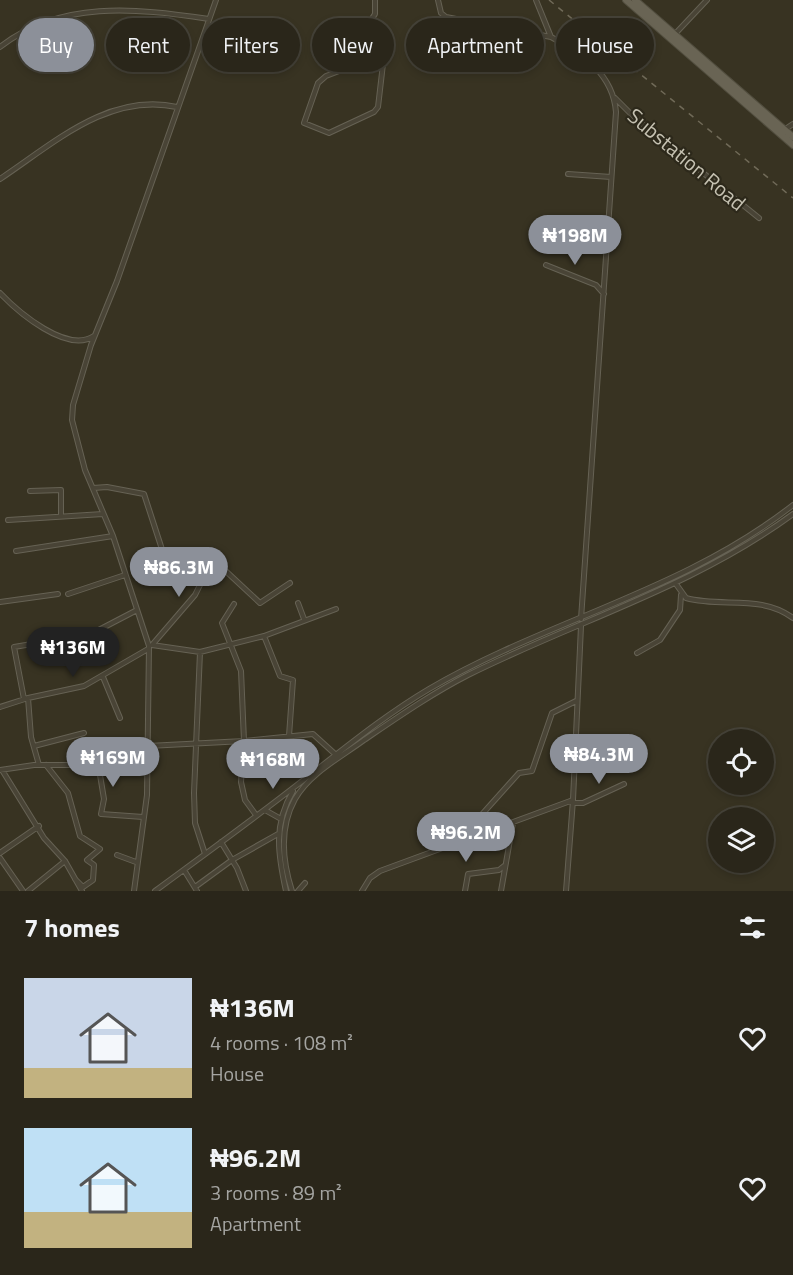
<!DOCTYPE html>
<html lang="en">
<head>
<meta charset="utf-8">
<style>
  :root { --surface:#2a261a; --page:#322e23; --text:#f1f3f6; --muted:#a5a5a2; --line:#464339; --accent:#8c9099 }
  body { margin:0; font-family:"Titillium Web",sans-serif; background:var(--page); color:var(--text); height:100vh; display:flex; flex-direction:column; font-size:22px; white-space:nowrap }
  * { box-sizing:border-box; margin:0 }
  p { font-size:20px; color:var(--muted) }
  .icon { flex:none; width:33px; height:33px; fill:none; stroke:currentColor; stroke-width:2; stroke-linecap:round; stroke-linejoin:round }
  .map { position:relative; height:891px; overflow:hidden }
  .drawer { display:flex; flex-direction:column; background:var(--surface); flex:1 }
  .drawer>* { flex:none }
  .top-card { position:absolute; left:18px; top:18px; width:758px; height:54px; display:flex; gap:12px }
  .tools { position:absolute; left:708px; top:729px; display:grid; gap:12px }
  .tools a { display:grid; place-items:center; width:66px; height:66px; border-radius:50%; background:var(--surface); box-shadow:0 3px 9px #0003,0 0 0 2px var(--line); font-size:30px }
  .price { position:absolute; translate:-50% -51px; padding:0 14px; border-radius:21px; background:var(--accent); color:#fff; font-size:20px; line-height:39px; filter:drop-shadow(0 2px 3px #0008) }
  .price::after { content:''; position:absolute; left:50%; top:36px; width:18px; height:14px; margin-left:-9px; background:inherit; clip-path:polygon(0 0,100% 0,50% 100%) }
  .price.current { background:#222; color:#fff }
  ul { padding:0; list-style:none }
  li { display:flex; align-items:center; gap:18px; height:150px; padding:0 24px }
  li span { display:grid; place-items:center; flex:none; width:168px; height:120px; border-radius:0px; color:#555 }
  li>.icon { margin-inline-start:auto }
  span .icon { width:72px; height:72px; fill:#fffc; stroke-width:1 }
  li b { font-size:26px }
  h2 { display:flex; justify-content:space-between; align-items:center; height:72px; padding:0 24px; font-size:26px }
  .tag { padding:0 21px; border-radius:27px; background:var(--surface); box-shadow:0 3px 9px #0003,0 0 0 2px var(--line); font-size:21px; line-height:54px }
  .tag.current { background:var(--accent); color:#fff }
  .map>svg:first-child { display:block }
</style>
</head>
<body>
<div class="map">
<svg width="793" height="891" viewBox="0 0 793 891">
  <rect width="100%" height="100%" fill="#383322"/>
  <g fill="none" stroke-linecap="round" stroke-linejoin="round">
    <g stroke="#666254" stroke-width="6">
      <path id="minor" d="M 375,0 L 375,14 L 369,23 L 373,40 L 362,55 L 347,68 L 326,76 L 318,83 L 304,123 L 329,133 L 374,112 L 378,107 L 383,64
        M 438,0 L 441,13 L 446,17 L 551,37 C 583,54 613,74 616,112 L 581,619
        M 536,0 L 551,37
        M 675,34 L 707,0
        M 0,47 C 60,0 135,8 209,19
        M 615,98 L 634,117 L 759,218
        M 784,130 L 793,124
        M 568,174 L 611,177
        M 0,179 C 54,143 109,92 177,107
        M 546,265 L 596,285 L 604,294
        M 0,293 C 18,312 67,354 94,336
        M 93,488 L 107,487 L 144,494 L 171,577 L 196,569 L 207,571
        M 30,491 L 61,490 L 61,516
        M 8,520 L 103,514
        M 16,551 L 113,536
        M 676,584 L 686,598 C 722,608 761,594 793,618
        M 68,594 L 125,575
        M 0,602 L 58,594
        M 298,603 L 304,619
        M 234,604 L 222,623 L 241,671 L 244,741 L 241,782 L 245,800 L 256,815
        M 264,636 L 280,676 L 293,680 L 289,736
        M 152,645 L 195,595 L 207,571 L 215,561 L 260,603 L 290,583
        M 152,645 L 200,652 L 264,636 L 336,609
        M 200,652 L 194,793 L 195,823 L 205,854
        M 637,653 L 660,640 L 680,610 L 681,595
        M 103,677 L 120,718
        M 28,698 L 31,737 L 39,765
        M 24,699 L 14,647 L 91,634 L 137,610
        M 0,707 L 28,698 L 84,686 L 148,649
        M 34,746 L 84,733
        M 148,746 L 244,741 L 313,734 L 335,754
        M 98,763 L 104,799 L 101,814 L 143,817
        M 46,765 L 68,793 L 80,836 L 100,849 L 87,860 L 94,865 L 93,880 L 83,887 L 75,879
        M 0,770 L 34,765 L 85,765 L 148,758
        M 2,770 L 44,838 L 65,861 L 82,891
        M 573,803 L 583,803 L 624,784
        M 265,810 L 281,819
        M 476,821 L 484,831
        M 464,838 L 476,821 L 519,773 L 532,771 L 552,713 L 576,701
        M 221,842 L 237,868 L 246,891
        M 0,853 L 39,826
        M 117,855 L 136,862
        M 0,858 L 23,891
        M 184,870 L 197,891
        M 195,887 L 232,860 L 278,834
        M 28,891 L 65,861
        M 134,891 L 147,795 L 149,646 L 113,536 L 85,470 L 72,420 L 73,405 L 91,345 L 117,281 L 216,0
        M 155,891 C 201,857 248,823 293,788 C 338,754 380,718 429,689 C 547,620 684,591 793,505
        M 286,891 C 278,855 273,824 293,791
        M 292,891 C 282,860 279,828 295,799 C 310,773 341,757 364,740 C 398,717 431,694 468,675 C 578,620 692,588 793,514
        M 298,891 L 305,883
        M 362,891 L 370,878 L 380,871 L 573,800
        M 465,891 L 468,874 L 499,870 L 504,866
        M 501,891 L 513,823
        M 566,891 L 573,800 L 581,626"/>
    </g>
    <g stroke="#524e3f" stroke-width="8">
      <path id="primary" d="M 626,0 L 793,145
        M 635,0 L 793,137"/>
    </g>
    <use href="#minor" stroke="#494436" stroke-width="4"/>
    <use href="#primary" stroke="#696454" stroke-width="6"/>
    <path stroke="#706a58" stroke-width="1.5" stroke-dasharray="6 6" stroke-linecap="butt" d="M 549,0 L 793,198"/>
  </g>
  <g text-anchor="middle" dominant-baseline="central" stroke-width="4.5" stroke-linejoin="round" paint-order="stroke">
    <g font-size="21" fill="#c5c1b1" stroke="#2d291b">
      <text transform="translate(687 159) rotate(40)">Substation Road</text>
    </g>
  </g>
</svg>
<div class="tools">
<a><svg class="icon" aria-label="locate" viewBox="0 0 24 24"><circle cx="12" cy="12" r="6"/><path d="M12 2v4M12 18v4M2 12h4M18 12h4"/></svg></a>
<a><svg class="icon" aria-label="layers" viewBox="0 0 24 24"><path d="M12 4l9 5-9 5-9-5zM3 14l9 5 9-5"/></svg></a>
</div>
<b class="price" style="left:575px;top:266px">₦198M</b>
<b class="price" style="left:179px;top:598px">₦86.3M</b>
<b class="price current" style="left:73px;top:678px">₦136M</b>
<b class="price" style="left:599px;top:785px">₦84.3M</b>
<b class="price" style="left:113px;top:788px">₦169M</b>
<b class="price" style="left:273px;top:790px">₦168M</b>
<b class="price" style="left:466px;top:863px">₦96.2M</b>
<div class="top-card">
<a class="tag current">Buy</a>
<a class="tag">Rent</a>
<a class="tag">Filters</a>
<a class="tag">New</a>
<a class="tag">Apartment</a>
<a class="tag">House</a>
</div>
</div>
<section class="drawer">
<h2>7 homes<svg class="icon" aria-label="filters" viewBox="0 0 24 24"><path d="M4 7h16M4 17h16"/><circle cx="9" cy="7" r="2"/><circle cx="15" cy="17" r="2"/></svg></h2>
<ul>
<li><span style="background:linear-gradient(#c9d6e8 75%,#c2b280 0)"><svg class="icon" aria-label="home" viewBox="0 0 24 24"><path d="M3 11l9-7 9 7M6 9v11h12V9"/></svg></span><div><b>₦136M</b><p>4 rooms · 108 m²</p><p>House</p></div><svg class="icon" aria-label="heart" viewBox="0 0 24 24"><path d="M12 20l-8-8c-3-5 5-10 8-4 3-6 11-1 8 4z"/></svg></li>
<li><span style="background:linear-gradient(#bfe0f5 70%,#c2b280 0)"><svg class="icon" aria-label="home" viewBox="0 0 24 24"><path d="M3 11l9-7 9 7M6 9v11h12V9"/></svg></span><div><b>₦96.2M</b><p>3 rooms · 89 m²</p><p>Apartment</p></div><svg class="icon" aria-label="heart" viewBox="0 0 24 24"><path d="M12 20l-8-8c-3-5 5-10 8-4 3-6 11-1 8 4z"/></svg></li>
</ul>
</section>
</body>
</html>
